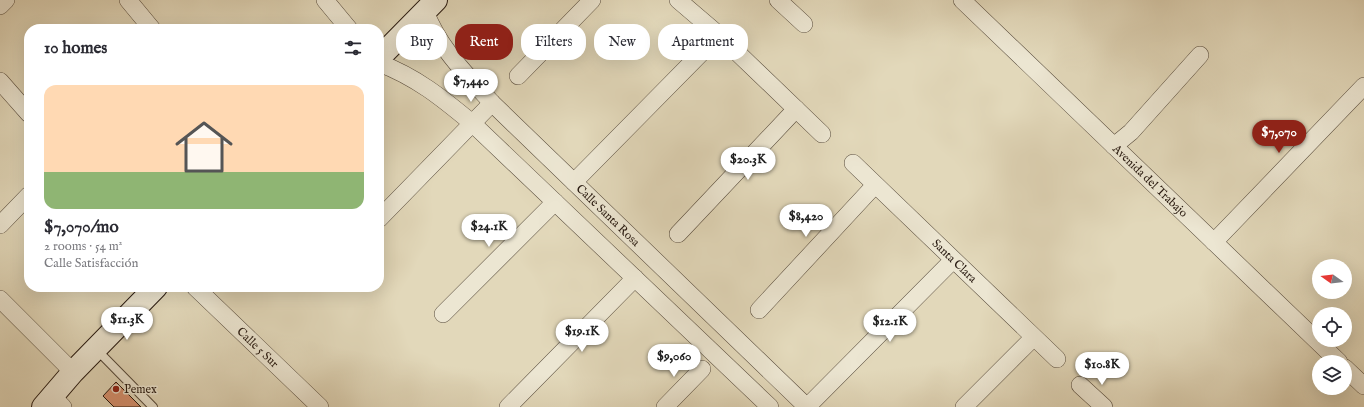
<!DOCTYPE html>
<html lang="en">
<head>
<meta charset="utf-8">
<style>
  :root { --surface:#fff; --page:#f7f7f7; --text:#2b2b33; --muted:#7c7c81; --accent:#8f2418 }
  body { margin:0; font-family:"IM FELL English",serif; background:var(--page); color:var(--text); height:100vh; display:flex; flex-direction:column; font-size:15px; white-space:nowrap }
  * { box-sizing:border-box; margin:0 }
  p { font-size:13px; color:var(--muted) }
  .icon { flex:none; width:22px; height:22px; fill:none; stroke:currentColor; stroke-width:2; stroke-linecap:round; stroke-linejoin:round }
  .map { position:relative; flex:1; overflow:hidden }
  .drawer { position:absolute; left:24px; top:24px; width:360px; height:268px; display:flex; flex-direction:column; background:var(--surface); border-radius:16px; box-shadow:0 4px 16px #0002 }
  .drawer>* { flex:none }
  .hud { position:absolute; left:396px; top:24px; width:380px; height:36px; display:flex; gap:8px }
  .needle { width:26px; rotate:284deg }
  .tools { position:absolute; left:1312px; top:259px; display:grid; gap:8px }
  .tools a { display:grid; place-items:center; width:40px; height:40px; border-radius:50%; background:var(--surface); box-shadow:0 4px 16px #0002; font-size:20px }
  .price { position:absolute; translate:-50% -34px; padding:0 9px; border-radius:14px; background:#fff; color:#222; font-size:13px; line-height:26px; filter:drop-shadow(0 1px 2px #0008) }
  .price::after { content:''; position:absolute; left:50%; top:24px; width:12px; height:9px; margin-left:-6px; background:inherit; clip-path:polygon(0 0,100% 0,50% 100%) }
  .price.selected { background:var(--accent); color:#fff }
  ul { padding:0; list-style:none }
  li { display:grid; align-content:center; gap:8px; height:212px; padding:0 20px }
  li span { display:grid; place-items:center; height:124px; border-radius:12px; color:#555 }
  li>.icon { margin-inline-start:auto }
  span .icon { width:72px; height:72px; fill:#fffc; stroke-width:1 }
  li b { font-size:17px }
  h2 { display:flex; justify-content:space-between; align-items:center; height:48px; padding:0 20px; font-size:17px }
  .pill { padding:0 14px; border-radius:16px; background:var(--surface); box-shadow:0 4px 16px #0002; font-size:14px; line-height:36px }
  .pill.selected { background:var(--accent); color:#fff }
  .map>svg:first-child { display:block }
</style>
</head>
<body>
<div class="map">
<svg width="1364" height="407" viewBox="0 0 1364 407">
  <rect width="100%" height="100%" fill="#e2d8ba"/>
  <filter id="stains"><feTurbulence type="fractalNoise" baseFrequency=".005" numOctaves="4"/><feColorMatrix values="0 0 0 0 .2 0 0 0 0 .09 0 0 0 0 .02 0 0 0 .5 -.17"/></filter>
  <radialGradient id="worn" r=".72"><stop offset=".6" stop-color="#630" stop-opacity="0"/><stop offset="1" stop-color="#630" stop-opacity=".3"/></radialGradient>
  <path fill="#d89371" stroke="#281a11" d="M 116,382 L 141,407 L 114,407 L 103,396 Z"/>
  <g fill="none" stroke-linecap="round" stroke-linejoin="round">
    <g stroke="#564a3b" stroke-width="10">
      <path id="lane" d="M 96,349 L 153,407"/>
    </g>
    <g stroke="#564a3b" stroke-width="18">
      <g id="street">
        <path d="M 128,0 L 152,29"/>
        <path d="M 325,0 L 349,29"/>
        <path d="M 678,0 L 719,35 L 822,134"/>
        <path d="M 778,0 L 804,24"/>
        <path id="s1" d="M 962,0 L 1339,362"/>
        <path d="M 0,6 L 6,0"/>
        <path id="s2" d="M 425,11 C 439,48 466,74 492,103 L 807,407"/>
        <path d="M 379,63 C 416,77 442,98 472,123 L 770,407"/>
        <path d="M 518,76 L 592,0"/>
        <path d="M 0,81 L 29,114"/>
        <path d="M 1114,146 L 1131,132 L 1200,55"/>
        <path id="s3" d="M 853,163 L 1057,359"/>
        <path d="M 574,182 L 719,35"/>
        <path d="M 379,219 L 492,103"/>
        <path d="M 0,225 L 29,195"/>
        <path d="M 678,234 L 796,109"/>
        <path d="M 1214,242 L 1364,86"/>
        <path id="s4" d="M 195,287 L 320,407"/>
        <path d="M 0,299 L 73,372"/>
        <path d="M 759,310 L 875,185"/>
        <path d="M 443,314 L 555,202"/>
        <path d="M 1345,368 L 1364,386"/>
        <path d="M 1080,385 L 1104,407"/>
        <path d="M 53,397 L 63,407"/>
        <path d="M 508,407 L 635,278"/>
        <path d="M 665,407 L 702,369"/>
        <path d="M 807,407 L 953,260"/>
        <path d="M 964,407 L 1033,338"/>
      </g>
    </g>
    <g stroke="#281a11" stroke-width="24">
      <path id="secondary" d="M 379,58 L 436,0
        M 43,407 L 73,372 L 156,287"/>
    </g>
    <use href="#lane" stroke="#ece6d2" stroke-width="8"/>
    <use href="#street" stroke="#ece6d2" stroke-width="17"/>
    <use href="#secondary" stroke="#ece6d2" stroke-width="22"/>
  </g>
  <circle fill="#8f2418" stroke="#ece6d2" stroke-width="1.5" cx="116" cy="389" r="4"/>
  <g text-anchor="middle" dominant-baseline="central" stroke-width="3" stroke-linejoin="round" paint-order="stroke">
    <g font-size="12" fill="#281a11" stroke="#ece6d2">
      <text stroke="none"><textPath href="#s1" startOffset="261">Avenida del Trabajo</textPath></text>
      <text stroke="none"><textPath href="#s2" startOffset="276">Calle Santa Rosa</textPath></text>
      <text stroke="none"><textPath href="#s3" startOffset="141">Santa Clara</textPath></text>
      <text stroke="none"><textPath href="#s4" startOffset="87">Calle 5 Sur</textPath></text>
    </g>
    <g font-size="12" fill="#281a11" stroke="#ece6d2" text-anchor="start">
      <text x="124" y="389">Pemex</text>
    </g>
  </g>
  <rect width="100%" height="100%" filter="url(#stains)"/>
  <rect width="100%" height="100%" fill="url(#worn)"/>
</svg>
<div class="tools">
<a><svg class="needle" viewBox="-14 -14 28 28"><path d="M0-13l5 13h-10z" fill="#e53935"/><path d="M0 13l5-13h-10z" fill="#7c7c81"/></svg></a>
<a><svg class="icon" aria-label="locate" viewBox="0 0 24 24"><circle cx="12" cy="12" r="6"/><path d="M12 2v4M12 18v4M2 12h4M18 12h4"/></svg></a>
<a><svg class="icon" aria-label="layers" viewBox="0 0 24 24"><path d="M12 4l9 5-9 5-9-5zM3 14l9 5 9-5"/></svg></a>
</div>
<b class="price" style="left:471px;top:103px">$7,440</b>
<b class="price selected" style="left:1279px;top:154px">$7,070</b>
<b class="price" style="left:748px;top:181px">$20.3K</b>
<b class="price" style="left:806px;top:238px">$8,420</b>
<b class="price" style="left:489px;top:248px">$24.1K</b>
<b class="price" style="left:127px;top:341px">$11.3K</b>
<b class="price" style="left:890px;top:343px">$12.1K</b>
<b class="price" style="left:582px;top:353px">$19.1K</b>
<b class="price" style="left:674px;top:378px">$9,060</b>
<b class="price" style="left:1102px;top:386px">$10.8K</b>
<div class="hud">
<a class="pill">Buy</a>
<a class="pill selected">Rent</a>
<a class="pill">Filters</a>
<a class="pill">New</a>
<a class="pill">Apartment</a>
</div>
<section class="drawer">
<h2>10 homes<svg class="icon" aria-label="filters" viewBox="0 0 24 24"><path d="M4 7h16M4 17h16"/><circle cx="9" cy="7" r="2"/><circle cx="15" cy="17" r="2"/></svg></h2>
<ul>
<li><span style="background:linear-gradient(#ffd9b3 70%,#8fb573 0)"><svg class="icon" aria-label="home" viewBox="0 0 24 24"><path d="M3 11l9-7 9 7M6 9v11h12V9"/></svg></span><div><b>$7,070/mo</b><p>2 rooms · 54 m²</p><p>Calle Satisfacción</p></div></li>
</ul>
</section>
</div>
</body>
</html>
